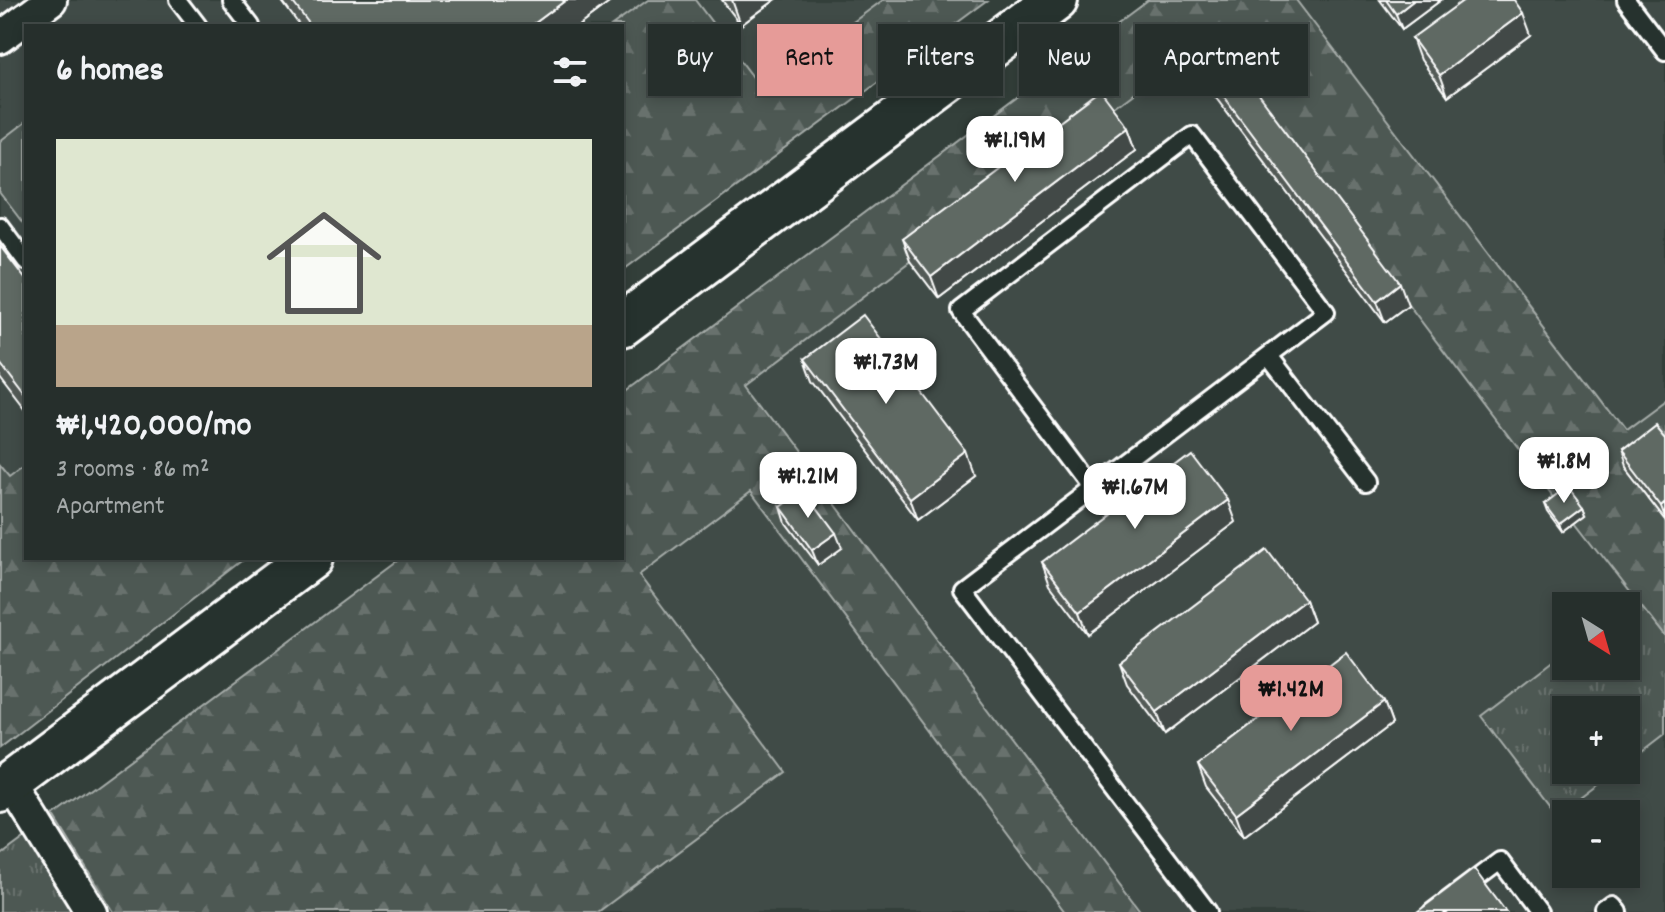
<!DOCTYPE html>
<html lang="en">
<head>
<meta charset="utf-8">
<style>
  :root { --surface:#262f2c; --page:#2e3734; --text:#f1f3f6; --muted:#a4a9a9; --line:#424a48; --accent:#e69b98 }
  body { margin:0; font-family:Dekko,sans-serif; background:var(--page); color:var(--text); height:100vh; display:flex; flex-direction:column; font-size:30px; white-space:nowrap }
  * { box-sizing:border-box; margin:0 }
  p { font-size:26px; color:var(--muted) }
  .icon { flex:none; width:44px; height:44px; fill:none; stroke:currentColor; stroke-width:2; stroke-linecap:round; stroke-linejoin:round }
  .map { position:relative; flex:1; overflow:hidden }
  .drawer { position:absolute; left:24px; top:24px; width:600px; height:536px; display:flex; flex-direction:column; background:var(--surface); border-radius:0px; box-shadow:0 4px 12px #0003,0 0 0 2px var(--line) }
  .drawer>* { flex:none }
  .top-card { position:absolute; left:648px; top:24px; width:760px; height:72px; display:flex; gap:16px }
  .needle { width:52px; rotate:143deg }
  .fabs { position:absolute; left:1552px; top:592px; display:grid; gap:16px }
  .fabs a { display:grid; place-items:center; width:88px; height:88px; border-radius:0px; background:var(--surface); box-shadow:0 4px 12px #0003,0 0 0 2px var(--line); font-size:40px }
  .price { position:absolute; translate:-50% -68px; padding:0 18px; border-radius:16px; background:#fff; color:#222; font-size:26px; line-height:52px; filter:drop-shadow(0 2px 4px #0008) }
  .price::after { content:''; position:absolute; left:50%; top:48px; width:24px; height:18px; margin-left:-12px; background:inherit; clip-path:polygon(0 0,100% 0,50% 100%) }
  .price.active { background:var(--accent); color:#111 }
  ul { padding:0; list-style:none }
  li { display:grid; align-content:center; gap:16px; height:424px; padding:0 32px }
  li+li { border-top:2px solid var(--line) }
  li span { display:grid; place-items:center; height:248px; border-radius:0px; color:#555 }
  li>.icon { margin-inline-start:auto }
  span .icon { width:144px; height:144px; fill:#fffc; stroke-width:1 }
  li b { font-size:34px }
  h2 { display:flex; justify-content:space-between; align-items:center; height:96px; padding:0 32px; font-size:34px }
  .chip { padding:0 28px; border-radius:0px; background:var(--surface); box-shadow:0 4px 12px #0003,0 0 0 2px var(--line); font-size:28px; line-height:72px }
  .chip.active { background:var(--accent); color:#111 }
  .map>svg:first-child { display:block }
</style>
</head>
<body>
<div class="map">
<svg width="1665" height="912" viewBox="0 0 1665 912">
  <defs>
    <pattern id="grass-tufts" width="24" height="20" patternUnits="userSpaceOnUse" patternTransform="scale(2)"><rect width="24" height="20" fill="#4d5853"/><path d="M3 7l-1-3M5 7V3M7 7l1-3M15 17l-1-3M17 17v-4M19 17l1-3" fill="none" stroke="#68716d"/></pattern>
    <pattern id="forest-firs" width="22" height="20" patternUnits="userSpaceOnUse" patternTransform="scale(2)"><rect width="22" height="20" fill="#4d5853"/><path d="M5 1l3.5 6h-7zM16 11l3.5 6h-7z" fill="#68716d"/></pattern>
  </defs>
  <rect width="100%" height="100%" fill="#333f3a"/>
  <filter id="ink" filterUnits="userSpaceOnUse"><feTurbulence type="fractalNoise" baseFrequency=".0125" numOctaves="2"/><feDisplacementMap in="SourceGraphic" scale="16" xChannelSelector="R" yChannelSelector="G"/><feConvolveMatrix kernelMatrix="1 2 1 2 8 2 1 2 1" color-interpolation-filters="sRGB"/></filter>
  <g filter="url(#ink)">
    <path fill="#404c47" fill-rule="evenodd" d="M 0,0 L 988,0 L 622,271 L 622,26 L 26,26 L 26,558 L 246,558 L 0,748 Z
      M 1148,0 L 1665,0 L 1665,912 L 0,912 L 0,856 L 401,558 L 622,558 L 622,394 ZM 1566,606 L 1626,606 L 1626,666 L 1566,666 ZM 1566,710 L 1626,710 L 1626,770 L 1566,770 ZM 1566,814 L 1626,814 L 1626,874 L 1566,874 Z"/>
    <path fill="url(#grass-tufts)" stroke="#a6aca9" stroke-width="2" d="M 1635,599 L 1665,637 L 1665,734 L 1626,764 L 1626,710 L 1566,710 L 1566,770 L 1618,770 L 1557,816 L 1481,716 L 1566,651 L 1566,666 L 1626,666 L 1626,606 Z
      M 31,833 L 80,912 L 0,912 L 0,856 Z"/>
    <path fill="url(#forest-firs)" stroke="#a6aca9" stroke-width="2" d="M 648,0 L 695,0 L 762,89 L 883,0 L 988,0 L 622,271 L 622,26 L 612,26 Z
      M 1148,0 L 1296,0 L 1623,430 L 1665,399 L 1665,434 L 1623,466 L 1665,520 L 1665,637 L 1576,522 L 1587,514 L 1559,504 L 1233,72 L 1209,36 L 746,385 L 1141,912 L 1065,912 L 751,491 L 639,575 L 786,772 L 598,912 L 113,912 L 54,816 L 401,558 L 622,558 L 622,394 Z
      M 0,464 L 10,476 L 26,464 L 26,558 L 246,558 L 0,748 Z"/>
    <path fill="#4d5853" stroke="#a6aca9" stroke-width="2" d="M 26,122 L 26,227 L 0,193 L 0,142 Z"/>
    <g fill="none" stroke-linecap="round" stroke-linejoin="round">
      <g stroke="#fff" stroke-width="22">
        <path id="lane" d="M 178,0 L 198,26
          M 231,0 L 251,26
          M 1626,0 L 1665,51
          M 0,226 L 26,261
          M 1269,356 L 1366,482
          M 1094,488 L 961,311 L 1192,135 L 1326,312 L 962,588 L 1208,912
          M 1432,912 L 1500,861 L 1538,912
          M 1606,912 L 1614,906 L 1619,912"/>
      </g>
      <g stroke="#fff" stroke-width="36">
        <path id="street" d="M 0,38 L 51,0
          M 11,783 L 91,912"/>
      </g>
      <g stroke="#fff" stroke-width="48">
        <path id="secondary" d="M 622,325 L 1056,0
          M 0,791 L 311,558"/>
      </g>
      <use href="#lane" stroke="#26332d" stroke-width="16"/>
      <use href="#street" stroke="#26332d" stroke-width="30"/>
      <use href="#secondary" stroke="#26332d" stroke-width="42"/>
    </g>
    <path fill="#525a56" stroke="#fff" stroke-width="2" d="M 281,0 L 613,0 L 578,26 L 300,26 Z
      M 722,0 L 775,0 L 741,25 Z
      M 1380,0 L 1441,0 L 1402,29 Z
      M 1531,35 L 1447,97 L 1420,60 L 1412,38 Z
      M 1202,67 L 1408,305 L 1385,322 L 1210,89 Z
      M 1129,127 L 1137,149 L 939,299 L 910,261 L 902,239 Z
      M 0,246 L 26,280 L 26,412 L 0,378 Z
      M 805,359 L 976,476 L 918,520 L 813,381 Z
      M 1665,434 L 1665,520 L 1623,466 L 1618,451 Z
      M 1545,504 L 1584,506 L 1587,514 L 1563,532 L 1548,512 Z
      M 781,507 L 842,548 L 818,565 L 786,523 Z
      M 1236,522 L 1088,634 L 1050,584 L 1042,562 Z
      M 1305,600 L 1313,622 L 1165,734 L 1127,684 L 1119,662 Z
      M 1384,702 L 1392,724 L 1244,836 L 1206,787 L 1198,765 Z
      M 1566,814 L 1566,834 L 1558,824 L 1555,816 Z"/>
    <path fill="#424a46" stroke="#fff" stroke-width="2" d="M 566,0 L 613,0 L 578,26 L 531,26 Z
      M 732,0 L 775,0 L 741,25 Z
      M 1414,0 L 1441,0 L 1402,29 L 1396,14 Z
      M 1523,13 L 1531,35 L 1447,97 L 1439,75 Z
      M 1129,127 L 1137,149 L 939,299 L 931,277 Z
      M 1400,283 L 1408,305 L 1385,322 L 1377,301 Z
      M 968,454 L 976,476 L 918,520 L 910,498 Z
      M 1228,500 L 1236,522 L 1088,634 L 1080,612 Z
      M 1665,503 L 1665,518 L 1661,507 Z
      M 1584,506 L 1587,514 L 1563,532 L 1560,524 Z
      M 836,533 L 842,548 L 818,565 L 812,550 Z
      M 1305,600 L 1313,622 L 1165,734 L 1157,712 Z
      M 1384,702 L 1392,724 L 1244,836 L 1236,814 Z"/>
    <path fill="#5f6964" stroke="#fff" stroke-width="2" d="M 291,0 L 566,0 L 531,26 L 311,26 Z
      M 1386,0 L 1414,0 L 1396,14 Z
      M 1464,0 L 1514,0 L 1523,13 L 1439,75 L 1412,38 Z
      M 1225,50 L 1400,283 L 1377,301 L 1202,67 Z
      M 1101,90 L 1129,127 L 931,277 L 902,239 Z
      M 0,246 L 26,280 L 26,397 L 0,363 Z
      M 863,315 L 968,454 L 910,498 L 805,359 Z
      M 1655,422 L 1665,434 L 1665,503 L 1661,507 L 1618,451 Z
      M 1190,450 L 1228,500 L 1080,612 L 1042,562 Z
      M 1569,486 L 1584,506 L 1560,524 L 1545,504 Z
      M 804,490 L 836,533 L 812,550 L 781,507 Z
      M 1267,550 L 1305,600 L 1157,712 L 1119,662 Z
      M 1346,652 L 1384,702 L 1236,814 L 1198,765 Z
      M 1572,803 L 1580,814 L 1566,814 L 1566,830 L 1555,816 Z
      M 1474,869 L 1506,912 L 1417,912 Z"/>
  </g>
</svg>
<div class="fabs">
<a><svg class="needle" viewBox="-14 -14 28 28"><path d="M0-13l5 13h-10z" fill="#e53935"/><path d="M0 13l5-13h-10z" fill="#a4a9a9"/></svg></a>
<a>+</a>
<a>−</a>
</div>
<b class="price" style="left:1015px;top:184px">₩1.19M</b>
<b class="price" style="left:886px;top:406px">₩1.73M</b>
<b class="price" style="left:1564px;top:505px">₩1.8M</b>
<b class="price" style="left:808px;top:520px">₩1.21M</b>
<b class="price" style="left:1135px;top:531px">₩1.67M</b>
<b class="price active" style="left:1291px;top:733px">₩1.42M</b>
<div class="top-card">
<a class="chip">Buy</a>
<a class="chip active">Rent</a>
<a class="chip">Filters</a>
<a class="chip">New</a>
<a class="chip">Apartment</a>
</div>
<section class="drawer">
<h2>6 homes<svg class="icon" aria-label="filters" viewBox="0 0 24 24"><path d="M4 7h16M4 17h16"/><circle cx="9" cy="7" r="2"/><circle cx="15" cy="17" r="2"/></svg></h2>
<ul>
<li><span style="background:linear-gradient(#dfe7d0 75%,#b9a48a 0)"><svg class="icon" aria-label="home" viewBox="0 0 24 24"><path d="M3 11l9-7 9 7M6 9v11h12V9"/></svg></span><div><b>₩1,420,000/mo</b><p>3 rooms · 86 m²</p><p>Apartment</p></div></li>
</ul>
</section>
</div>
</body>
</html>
